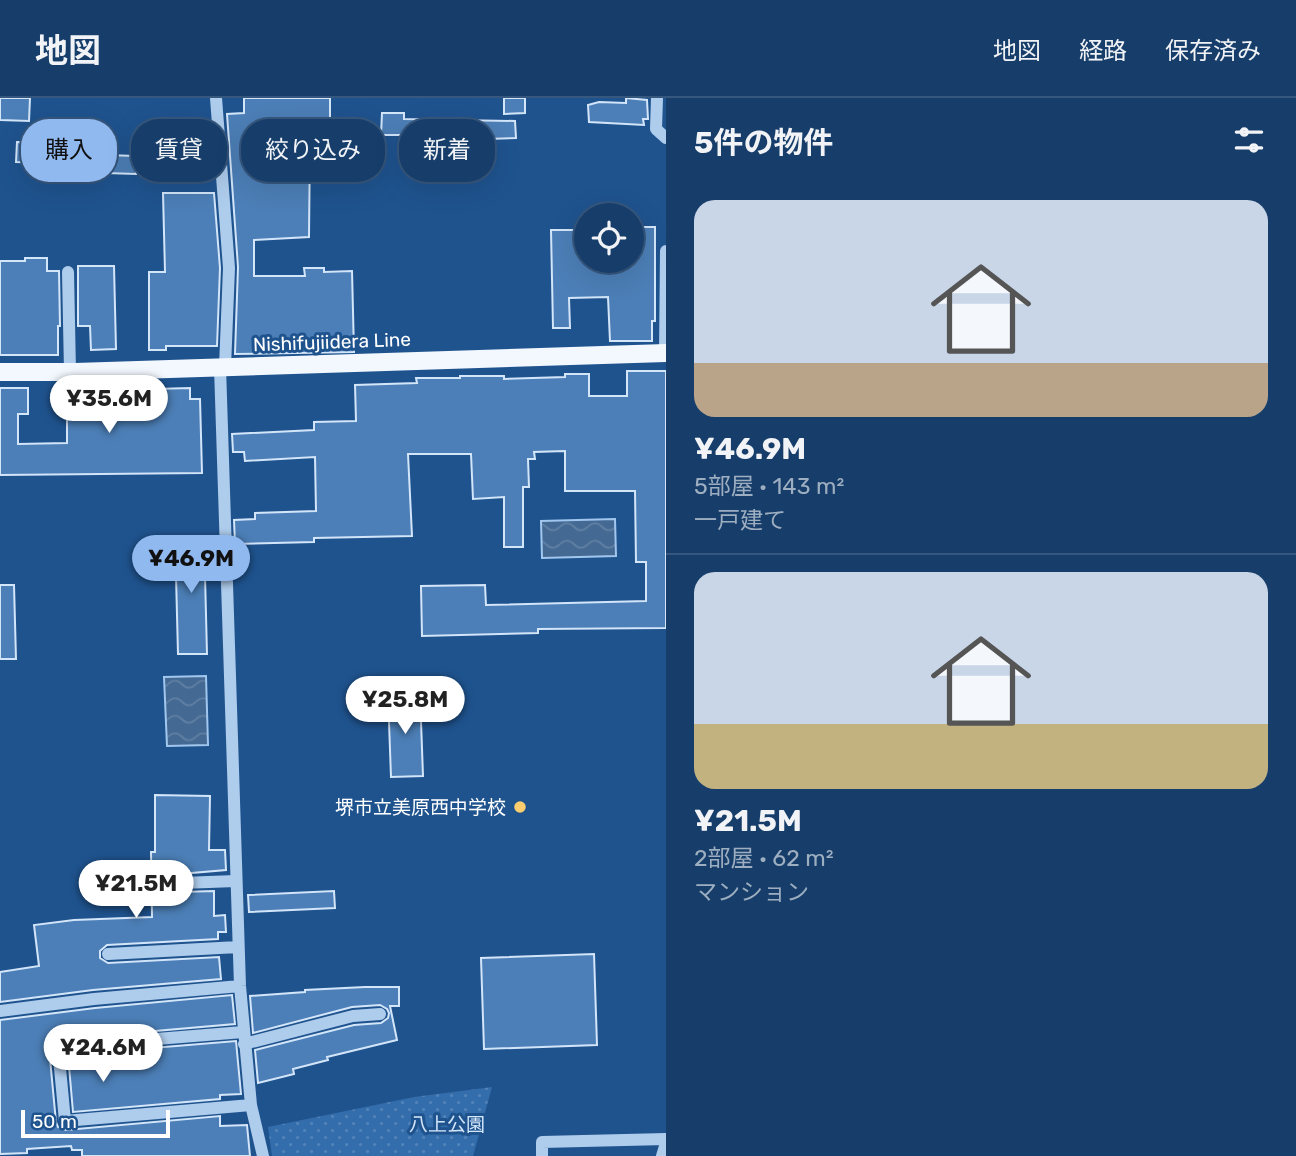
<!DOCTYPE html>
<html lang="ja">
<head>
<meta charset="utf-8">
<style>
  :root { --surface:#173e6a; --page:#204570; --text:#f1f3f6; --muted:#9eaec1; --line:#36577e; --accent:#90b9f0 }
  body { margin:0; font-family:Rubik,"Noto Sans JP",sans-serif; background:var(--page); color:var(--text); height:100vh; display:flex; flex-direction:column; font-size:26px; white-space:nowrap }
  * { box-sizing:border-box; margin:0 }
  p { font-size:23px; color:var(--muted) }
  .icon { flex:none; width:38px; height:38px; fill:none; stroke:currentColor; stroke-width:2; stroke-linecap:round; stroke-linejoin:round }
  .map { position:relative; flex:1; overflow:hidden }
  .sheet { display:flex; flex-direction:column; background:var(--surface); width:630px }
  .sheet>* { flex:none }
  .top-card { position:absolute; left:21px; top:21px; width:539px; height:63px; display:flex; gap:14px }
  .controls { position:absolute; left:574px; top:105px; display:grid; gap:14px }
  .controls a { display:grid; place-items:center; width:70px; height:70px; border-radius:50%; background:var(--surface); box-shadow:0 7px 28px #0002,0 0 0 2px var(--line); font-size:35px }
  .scale { position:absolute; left:21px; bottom:18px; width:149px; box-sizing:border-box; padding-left:7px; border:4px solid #fff; border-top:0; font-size:19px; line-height:24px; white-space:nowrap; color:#fff; -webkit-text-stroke:5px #1f538e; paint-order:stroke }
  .price { position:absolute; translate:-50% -60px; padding:0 16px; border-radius:24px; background:#fff; color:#222; font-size:23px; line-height:46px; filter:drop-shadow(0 2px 4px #0008) }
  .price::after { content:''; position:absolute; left:50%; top:42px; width:21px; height:16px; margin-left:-10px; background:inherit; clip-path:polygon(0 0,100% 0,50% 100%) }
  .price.on { background:var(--accent); color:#111 }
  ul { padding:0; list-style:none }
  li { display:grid; align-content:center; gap:14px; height:371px; padding:0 28px }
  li+li { border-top:2px solid var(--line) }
  li span { display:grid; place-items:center; height:217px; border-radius:21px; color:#555 }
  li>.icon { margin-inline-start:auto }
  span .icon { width:126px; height:126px; fill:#fffc; stroke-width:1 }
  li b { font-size:30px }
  h2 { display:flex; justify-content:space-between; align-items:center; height:84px; padding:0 28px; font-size:30px }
  .chip { padding:0 24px; border-radius:28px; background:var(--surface); box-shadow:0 7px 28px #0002,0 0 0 2px var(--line); font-size:24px; line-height:63px }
  .chip.on { background:var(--accent); color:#111 }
  header { display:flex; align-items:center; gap:42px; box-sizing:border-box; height:98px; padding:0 35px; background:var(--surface); border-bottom:2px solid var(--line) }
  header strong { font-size:33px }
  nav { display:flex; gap:38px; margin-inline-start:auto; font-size:24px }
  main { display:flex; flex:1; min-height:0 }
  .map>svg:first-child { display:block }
</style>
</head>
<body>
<header>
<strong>地図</strong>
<nav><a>地図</a><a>経路</a><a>保存済み</a></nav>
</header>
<main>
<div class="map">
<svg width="666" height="1058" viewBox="0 0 666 1058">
  <defs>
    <pattern id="park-dots" width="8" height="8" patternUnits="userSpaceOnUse" patternTransform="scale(1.75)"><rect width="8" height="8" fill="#336dab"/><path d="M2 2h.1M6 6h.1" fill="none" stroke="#5283b8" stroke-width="1.8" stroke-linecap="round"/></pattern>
    <pattern id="water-waves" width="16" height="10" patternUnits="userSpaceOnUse" patternTransform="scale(1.75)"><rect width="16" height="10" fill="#446993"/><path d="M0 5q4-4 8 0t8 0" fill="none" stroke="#6080a3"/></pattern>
  </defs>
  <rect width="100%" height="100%" fill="#1f538e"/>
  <path fill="url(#park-dots)" d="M 492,989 L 473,1058 L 272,1058 L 268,1029 L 414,999 Z"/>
  <path fill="url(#water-waves)" stroke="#a1c7ee" stroke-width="2" d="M 615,421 L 616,458 L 542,460 L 541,423 Z
    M 206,578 L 208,647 L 167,648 L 164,579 Z"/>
  <path fill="#4c7fb7" stroke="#d3e5f9" stroke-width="2" d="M 0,0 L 30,0 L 29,23 L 0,22 Z
    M 244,0 L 330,0 L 330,39 L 310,39 L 309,139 L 254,142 L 254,178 L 305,178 L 304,170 L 324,170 L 324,174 L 352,173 L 354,254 L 235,256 L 238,169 L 227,16 L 244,15 Z
    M 504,0 L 525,0 L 525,15 L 504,16 Z
    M 626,0 L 647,2 L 648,21 L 643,21 L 644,27 L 589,24 L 588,7 L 599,4 L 626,5 Z
    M 382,15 L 404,15 L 404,21 L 515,23 L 516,40 L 487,41 L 458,39 L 458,37 L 381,37 Z
    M 17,44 L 74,45 L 73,69 L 55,69 L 55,65 L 16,64 Z
    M 106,57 L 136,58 L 136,76 L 106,75 Z
    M 163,95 L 214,95 L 220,170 L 217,248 L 166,248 L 166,252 L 149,252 L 149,174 L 165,174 Z
    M 632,129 L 655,129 L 655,223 L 652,223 L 652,243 L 610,243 L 608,199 L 569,200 L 570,230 L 553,230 L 551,132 L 586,132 L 586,163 L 632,163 Z
    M 25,160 L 47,160 L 47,173 L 59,173 L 60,228 L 58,228 L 58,257 L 0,257 L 0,163 L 25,163 Z
    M 78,168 L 114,168 L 116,251 L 91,252 L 90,228 L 78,228 Z
    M 627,273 L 666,273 L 666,530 L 538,531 L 538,535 L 422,538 L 421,488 L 485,487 L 486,507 L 646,503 L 646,464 L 636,464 L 635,393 L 565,393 L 565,353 L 534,354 L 535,361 L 528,361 L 529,389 L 523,389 L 523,449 L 504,449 L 504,399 L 473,401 L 471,356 L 408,356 L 412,438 L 314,440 L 314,444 L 235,446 L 234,422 L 255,421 L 255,415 L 316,413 L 315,359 L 245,363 L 244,354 L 233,354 L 232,336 L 314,332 L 314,324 L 356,323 L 355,287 L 417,285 L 416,280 L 460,280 L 460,278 L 504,278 L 504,281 L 565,279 L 565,276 L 589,276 L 589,298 L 627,298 Z
    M 0,290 L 28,290 L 28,316 L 18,316 L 18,346 L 67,345 L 67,295 L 154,294 L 154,291 L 190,290 L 190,301 L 200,301 L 202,375 L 0,377 Z
    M 204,438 L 207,556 L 178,556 L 175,439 Z
    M 0,487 L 14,487 L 16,561 L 0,561 Z
    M 420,596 L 423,678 L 391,679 L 388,597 Z
    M 155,697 L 210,698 L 209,752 L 225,752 L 226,772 L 180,776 L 174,780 L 172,786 L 174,790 L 181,794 L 214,793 L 214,818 L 225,817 L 226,834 L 218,834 L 218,841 L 107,847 L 100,853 L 100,860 L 108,865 L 219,859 L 221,881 L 93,892 L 0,904 L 0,874 L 39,868 L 34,827 L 74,822 L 152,819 L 151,754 L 155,754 Z
    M 334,793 L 335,810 L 249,814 L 248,797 Z
    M 594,856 L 597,947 L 484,951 L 481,860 Z
    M 365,889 L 399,889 L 399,908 L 390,908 L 397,942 L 327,959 L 328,962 L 293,971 L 294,976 L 258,985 L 255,952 L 354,927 L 381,925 L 388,920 L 389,915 L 387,911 L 380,907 L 352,909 L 253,935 L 250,898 L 305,894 L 305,892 Z
    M 232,897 L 235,926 L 52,942 L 49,950 L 56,1024 L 58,1029 L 66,1032 L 220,1018 L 220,1028 L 247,1027 L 250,1058 L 82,1058 L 82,1052 L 72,1052 L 71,1048 L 27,1051 L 27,1055 L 0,1056 L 0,922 L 95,910 Z
    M 236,943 L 241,996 L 220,997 L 220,1001 L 73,1014 L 68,957 Z"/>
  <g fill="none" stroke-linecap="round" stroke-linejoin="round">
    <path stroke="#aeccec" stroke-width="12" d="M 216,0 L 229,170 L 225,269
      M 657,0 L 656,31 L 666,40
      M 68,174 L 70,274
      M 665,255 L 666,153
      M 220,269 L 240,888 L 251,1007 L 263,1058
      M 181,785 L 236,783
      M 108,856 L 238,849
      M 0,913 L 94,901 L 240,888
      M 243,934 L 58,949 L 65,1023 L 251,1007
      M 244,946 L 353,918 L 380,916
      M 542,1058 L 542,1044 L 666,1041
      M 662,1058 L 666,1045"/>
    <path stroke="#f3f8ff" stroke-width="18" d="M 0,274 L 75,274 L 666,255"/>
  </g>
  <circle fill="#facd6e" stroke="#1f538e" stroke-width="2.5" cx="520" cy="709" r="7"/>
  <g text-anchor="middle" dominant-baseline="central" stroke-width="6" stroke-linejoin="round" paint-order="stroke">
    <g font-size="19" fill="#fff" stroke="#1f538e">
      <text transform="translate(332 244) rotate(-2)">Nishifujiidera Line</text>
    </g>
    <g font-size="19" fill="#fff" stroke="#1f538e" text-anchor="end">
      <text x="506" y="709">堺市立美原西中学校</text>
    </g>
    <g font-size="19" fill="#d3e5f9" stroke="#1f538e">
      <text x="447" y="1026">八上公園</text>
    </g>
  </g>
</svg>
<div class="controls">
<a><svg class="icon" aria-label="locate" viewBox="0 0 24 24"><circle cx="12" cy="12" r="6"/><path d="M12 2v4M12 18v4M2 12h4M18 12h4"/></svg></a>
</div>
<div class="scale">50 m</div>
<b class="price" style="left:109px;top:337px">¥35.6M</b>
<b class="price on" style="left:191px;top:497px">¥46.9M</b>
<b class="price" style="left:405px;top:638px">¥25.8M</b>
<b class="price" style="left:136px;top:822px">¥21.5M</b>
<b class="price" style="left:103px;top:986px">¥24.6M</b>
<div class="top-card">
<a class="chip on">購入</a>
<a class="chip">賃貸</a>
<a class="chip">絞り込み</a>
<a class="chip">新着</a>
</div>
</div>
<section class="sheet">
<h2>5件の物件<svg class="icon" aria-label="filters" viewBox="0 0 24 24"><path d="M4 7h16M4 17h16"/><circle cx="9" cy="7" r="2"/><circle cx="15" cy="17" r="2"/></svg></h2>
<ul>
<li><span style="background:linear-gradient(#c9d6e8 75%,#b9a48a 0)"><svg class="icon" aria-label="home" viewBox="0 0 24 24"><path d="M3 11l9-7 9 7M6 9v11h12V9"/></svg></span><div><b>¥46.9M</b><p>5部屋 · 143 m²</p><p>一戸建て</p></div></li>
<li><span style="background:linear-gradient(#c9d6e8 70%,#c2b280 0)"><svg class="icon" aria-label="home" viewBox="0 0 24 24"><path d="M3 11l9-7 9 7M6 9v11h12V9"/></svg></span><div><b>¥21.5M</b><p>2部屋 · 62 m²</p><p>マンション</p></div></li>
</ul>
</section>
</main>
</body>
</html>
